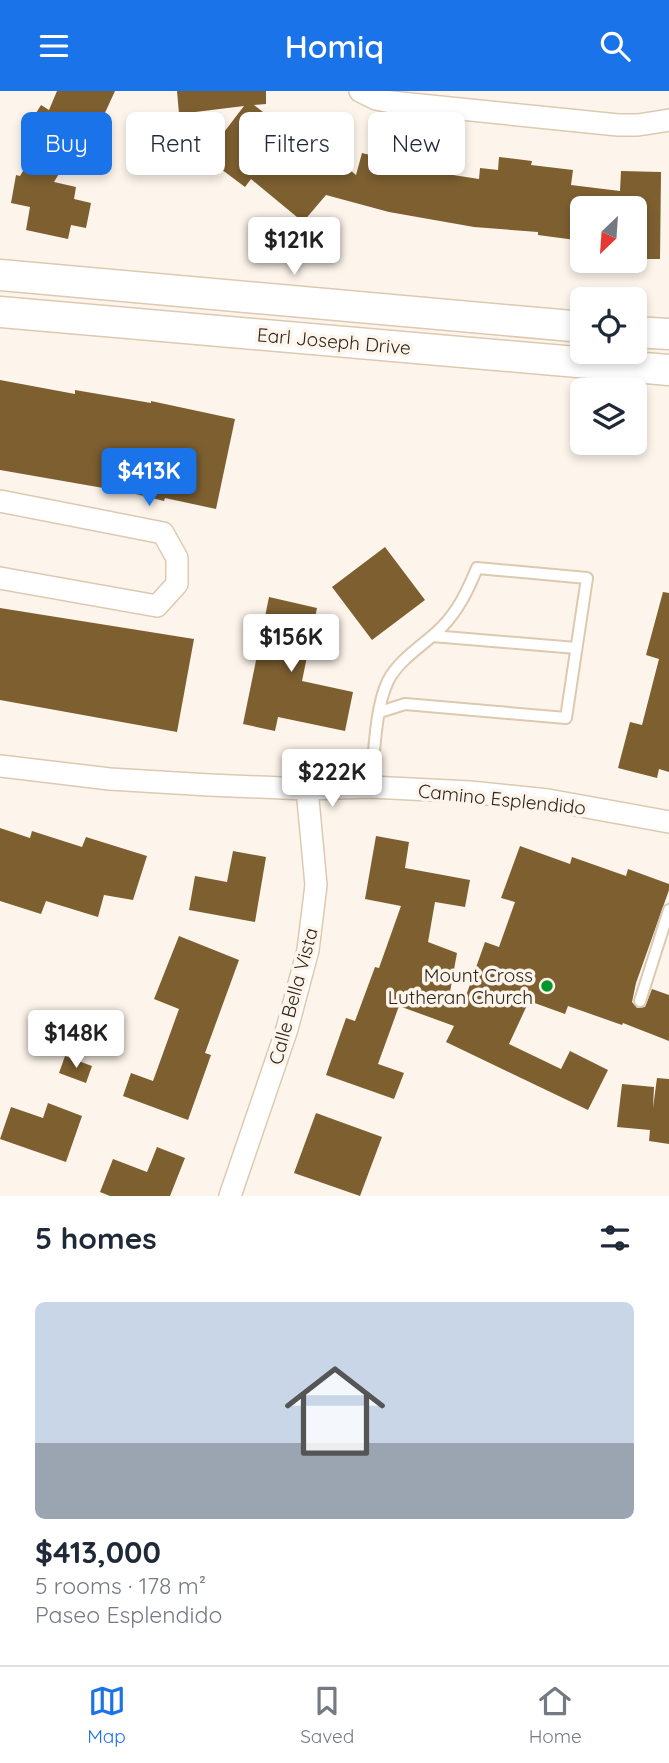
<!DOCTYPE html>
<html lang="en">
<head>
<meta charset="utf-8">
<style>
  :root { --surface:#fff; --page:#f2f2f3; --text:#1f2937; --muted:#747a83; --line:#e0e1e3; --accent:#1a73e8 }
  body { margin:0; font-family:Quicksand,sans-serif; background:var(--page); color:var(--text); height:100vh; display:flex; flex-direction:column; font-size:26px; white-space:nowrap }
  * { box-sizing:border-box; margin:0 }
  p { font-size:23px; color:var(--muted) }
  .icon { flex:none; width:38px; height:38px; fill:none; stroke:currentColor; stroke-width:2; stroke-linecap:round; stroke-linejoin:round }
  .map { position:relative; height:1105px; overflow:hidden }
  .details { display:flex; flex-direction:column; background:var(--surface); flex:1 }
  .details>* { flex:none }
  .guide { position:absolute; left:21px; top:21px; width:628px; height:63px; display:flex; gap:14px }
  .needle { width:46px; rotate:205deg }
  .buttons { position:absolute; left:570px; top:105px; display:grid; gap:14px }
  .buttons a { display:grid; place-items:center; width:77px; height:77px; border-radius:10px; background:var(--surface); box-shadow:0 4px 10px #0003; font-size:35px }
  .price { position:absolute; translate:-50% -60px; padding:0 16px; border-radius:7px; background:#fff; color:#222; font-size:23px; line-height:46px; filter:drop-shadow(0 2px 4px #0008) }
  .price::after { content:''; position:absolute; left:50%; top:42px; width:21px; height:16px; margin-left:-10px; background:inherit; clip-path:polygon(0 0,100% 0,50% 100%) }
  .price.on { background:var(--accent); color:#fff }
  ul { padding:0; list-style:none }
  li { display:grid; align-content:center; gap:14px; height:371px; padding:0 35px }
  li span { display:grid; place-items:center; height:217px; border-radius:10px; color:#555 }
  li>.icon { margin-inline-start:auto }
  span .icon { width:126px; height:126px; fill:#fffc; stroke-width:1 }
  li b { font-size:30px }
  h2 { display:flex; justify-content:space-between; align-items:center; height:84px; padding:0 35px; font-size:30px }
  .chip { padding:0 24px; border-radius:10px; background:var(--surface); box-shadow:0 4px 10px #0003; font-size:24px; line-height:63px }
  .chip.on { background:var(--accent); color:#fff }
  header { display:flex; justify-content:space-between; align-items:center; height:91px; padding:0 35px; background:var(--accent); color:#fff; font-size:32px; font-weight:600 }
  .tabs { display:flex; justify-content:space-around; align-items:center; height:98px; border-top:2px solid var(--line); background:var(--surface); font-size:19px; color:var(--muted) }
  .tabs a { display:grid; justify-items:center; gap:4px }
  .tabs .on { color:var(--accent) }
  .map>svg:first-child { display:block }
</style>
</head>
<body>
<header><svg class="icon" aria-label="menu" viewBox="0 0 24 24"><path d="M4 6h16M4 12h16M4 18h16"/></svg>Homiq<svg class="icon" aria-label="search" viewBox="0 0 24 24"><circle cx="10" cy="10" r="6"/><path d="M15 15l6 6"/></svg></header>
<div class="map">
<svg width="669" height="1105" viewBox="0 0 669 1105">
  <rect width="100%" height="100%" fill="#fdf5eb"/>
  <path fill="#7d5f30" d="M 57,0 L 115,0 L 104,24 L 96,21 L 54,91 L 76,96 L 74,108 L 91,112 L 86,137 L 71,134 L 68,148 L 26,139 L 30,116 L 11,112 L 16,84 L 20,85 L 38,55 L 22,45 L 41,14 L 49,19 Z
    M 177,0 L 266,0 L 266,13 L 254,14 L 303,52 L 309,45 L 356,84 L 362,62 L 413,75 L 415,60 L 443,64 L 440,82 L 479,88 L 480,77 L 498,79 L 499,66 L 532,70 L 531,74 L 573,79 L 571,94 L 620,100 L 621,80 L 661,81 L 660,168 L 635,168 L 635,117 L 583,117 L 583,150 L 538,144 L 538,141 L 474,136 L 389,121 L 326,104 L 303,131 L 251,88 L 245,96 L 205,66 L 244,15 L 179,23 Z
    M 0,289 L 75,303 L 75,299 L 151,312 L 151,310 L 235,328 L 216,418 L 165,407 L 164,410 L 132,402 L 0,379 Z
    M 385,456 L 425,509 L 372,549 L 332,496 Z
    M 663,501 L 669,502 L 669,681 L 659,678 L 657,687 L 618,677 L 630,631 L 642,634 L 659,568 L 646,564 Z
    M 269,506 L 317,517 L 302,590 L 353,601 L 345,640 L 278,626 L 275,640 L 243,633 Z
    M 0,517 L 194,548 L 177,641 L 0,609 Z
    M 0,737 L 30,747 L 32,740 L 82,756 L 86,746 L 147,765 L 133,809 L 104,804 L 98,826 L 46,810 L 41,823 L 0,810 Z
    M 376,745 L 409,751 L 405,777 L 470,789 L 465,816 L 435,811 L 428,851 L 457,862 L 448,912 L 462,916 L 485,851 L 499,856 L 515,811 L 501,807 L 520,755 L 570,773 L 572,766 L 626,785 L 628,778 L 669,793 L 669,799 L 636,892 L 632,911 L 637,917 L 645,916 L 652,898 L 669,904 L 669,950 L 623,932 L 622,934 L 568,915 L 565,923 L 529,910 L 509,953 L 561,978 L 570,960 L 608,979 L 588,1019 L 446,951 L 454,935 L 399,915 L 378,973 L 404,982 L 394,1008 L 326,984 L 346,927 L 355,930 L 375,876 L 379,877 L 401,815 L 365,808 Z
    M 233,760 L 266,766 L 255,831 L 189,819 L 195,785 L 227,791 Z
    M 179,845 L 239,869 L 205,962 L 211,964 L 188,1029 L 123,1005 L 131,982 L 153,990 L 179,918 L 154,908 Z
    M 65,965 L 92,975 L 86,992 L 59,982 Z
    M 657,987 L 669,988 L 669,1053 L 649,1050 L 650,1039 L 617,1036 L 622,993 L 654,996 L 653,1017 Z
    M 48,1012 L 82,1025 L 66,1071 L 0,1048 L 11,1016 L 43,1027 Z
    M 316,1022 L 382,1046 L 360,1105 L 294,1082 Z
    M 157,1056 L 185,1067 L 170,1105 L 110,1105 L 100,1101 L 113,1068 L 147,1081 Z"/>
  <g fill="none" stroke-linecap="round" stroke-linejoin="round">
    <g stroke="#dcc9b0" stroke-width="14">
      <path id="service" d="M 432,545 L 576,557
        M 371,696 C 374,667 375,616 388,590 C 399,568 424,554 441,537 C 458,520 468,499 477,477 L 587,487 L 566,627 L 405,613 L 380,621
        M 640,910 L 669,819"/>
    </g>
    <g stroke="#dcc9b0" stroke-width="24">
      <path id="minor" d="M 360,0 L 376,8 L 391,11 L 618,34 L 638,34 L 669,29
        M 0,410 L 163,442 L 177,467 L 177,493 L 157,515 L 0,487
        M 0,675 L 110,688 L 209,694 L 307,698 L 371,696 L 470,701 L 548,709 L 669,731
        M 230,1105 L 287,938 L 308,859 L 316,794 L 307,698"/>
    </g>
    <g stroke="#dcc9b0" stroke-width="33">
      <path id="secondary" d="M 0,184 L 583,236
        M 0,221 L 669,279
        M 635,241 L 669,243"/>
    </g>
    <use href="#service" stroke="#fff" stroke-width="10"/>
    <use href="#minor" stroke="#fff" stroke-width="21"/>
    <use href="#secondary" stroke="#fff" stroke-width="30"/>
  </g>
  <circle fill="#02962c" stroke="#fdf5eb" stroke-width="2.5" cx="547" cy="895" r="7"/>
  <g text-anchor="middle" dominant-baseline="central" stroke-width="7" stroke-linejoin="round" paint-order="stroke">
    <g font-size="19" fill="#2c251b" stroke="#fdf5eb">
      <text transform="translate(334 250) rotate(5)">Earl Joseph Drive</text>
      <text transform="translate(502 708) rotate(6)">Camino Esplendido</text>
      <text transform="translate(293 905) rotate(-75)">Calle Bella Vista</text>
    </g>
    <g font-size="19" fill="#2c251b" stroke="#fdf5eb" text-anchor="end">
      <text x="533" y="884">Mount Cross<tspan x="533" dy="22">Lutheran Church</tspan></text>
    </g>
  </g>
</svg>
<div class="buttons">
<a><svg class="needle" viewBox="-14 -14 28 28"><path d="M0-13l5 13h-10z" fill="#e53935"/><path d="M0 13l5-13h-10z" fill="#747a83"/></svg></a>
<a><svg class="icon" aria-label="locate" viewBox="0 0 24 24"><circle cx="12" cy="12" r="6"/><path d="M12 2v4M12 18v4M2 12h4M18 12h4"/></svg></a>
<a><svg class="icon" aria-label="layers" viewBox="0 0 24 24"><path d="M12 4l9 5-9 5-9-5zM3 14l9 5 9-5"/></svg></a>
</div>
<b class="price" style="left:294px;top:186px">$121K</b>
<b class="price on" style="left:149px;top:417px">$413K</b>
<b class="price" style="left:291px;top:583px">$156K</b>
<b class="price" style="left:332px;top:718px">$222K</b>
<b class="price" style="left:76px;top:979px">$148K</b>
<div class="guide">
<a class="chip on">Buy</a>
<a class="chip">Rent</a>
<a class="chip">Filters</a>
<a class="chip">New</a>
</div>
</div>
<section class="details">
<h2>5 homes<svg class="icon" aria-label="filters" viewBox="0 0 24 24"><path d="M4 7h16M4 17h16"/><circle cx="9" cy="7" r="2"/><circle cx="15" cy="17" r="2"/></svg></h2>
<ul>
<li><span style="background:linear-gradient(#c9d6e8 65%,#9aa5b1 0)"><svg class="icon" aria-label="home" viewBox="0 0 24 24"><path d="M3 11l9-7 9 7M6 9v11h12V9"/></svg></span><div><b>$413,000</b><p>5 rooms · 178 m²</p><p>Paseo Esplendido</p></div></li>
</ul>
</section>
<nav class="tabs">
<a class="on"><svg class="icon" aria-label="map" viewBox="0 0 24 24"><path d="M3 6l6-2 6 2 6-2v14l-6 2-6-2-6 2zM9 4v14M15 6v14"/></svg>Map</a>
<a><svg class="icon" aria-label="saved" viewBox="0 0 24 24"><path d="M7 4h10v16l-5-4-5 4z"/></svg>Saved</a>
<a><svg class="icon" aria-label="home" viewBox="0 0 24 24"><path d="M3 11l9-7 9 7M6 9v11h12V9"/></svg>Home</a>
</nav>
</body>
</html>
